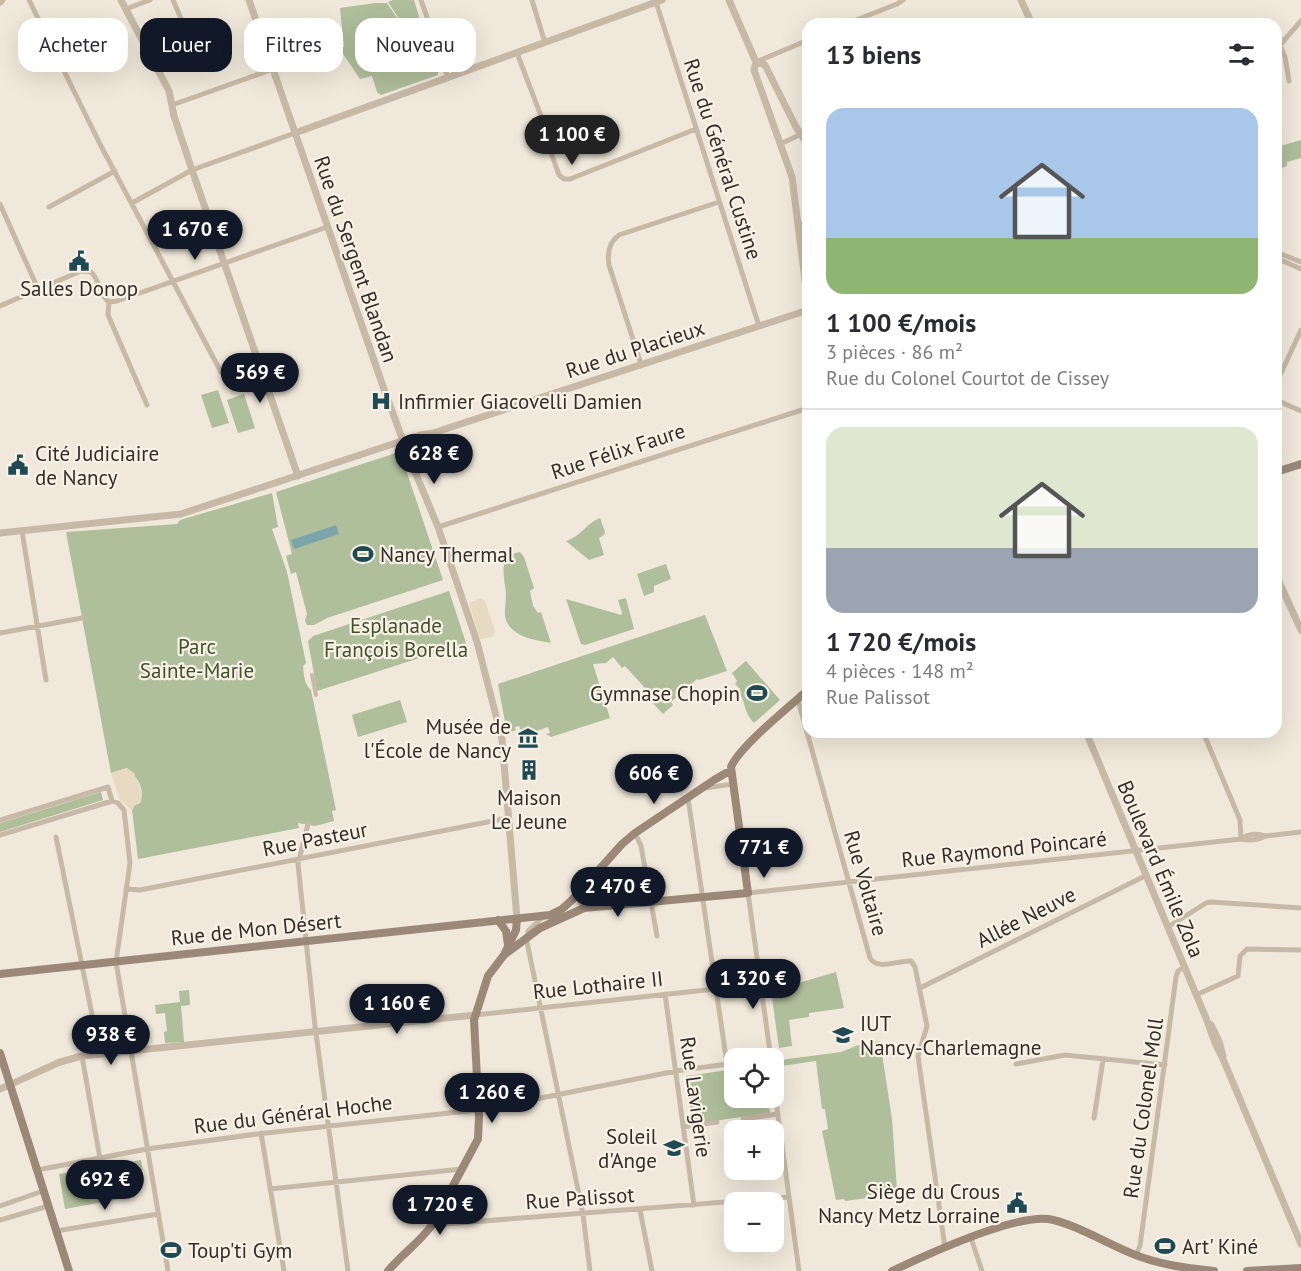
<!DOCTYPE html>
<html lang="fr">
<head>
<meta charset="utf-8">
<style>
  :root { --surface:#fff; --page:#f7f7f7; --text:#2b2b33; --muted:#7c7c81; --line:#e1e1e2; --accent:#111827 }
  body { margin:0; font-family:"PT Sans",sans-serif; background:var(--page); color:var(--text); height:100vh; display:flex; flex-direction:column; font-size:22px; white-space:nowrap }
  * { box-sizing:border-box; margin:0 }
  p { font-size:20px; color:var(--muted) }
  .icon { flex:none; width:33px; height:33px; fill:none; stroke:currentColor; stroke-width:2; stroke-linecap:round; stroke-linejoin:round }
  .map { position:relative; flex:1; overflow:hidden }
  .drawer { position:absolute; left:802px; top:18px; width:480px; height:720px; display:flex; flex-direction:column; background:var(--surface); border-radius:18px; box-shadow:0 6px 24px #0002 }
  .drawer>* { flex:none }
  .guide { position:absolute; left:18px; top:18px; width:570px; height:54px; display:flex; gap:12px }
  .buttons { position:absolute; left:724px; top:1048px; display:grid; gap:12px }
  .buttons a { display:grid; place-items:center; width:60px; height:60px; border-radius:12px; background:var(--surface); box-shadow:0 6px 24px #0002; font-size:30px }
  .price { position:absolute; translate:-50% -51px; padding:0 14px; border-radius:21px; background:var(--accent); color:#fff; font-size:20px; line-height:39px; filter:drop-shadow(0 2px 3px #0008) }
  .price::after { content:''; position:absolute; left:50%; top:36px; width:18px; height:14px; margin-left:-9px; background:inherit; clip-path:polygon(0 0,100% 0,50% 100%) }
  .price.selected { background:#222; color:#fff }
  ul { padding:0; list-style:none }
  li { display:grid; align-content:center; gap:12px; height:318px; padding:0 24px }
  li+li { border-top:2px solid var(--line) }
  li span { display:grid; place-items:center; height:186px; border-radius:18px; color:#555 }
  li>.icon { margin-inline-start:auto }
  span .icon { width:108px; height:108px; fill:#fffc; stroke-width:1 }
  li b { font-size:26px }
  h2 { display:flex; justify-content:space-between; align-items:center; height:72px; padding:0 24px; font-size:26px }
  .tag { padding:0 21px; border-radius:18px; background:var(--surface); box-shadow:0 6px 24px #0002; font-size:21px; line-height:54px }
  .tag.selected { background:var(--accent); color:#fff }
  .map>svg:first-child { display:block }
</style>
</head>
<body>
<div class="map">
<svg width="1301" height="1271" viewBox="0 0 1301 1271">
  <rect width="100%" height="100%" fill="#f0e8da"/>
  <path fill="#afbe9b" d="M 393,0 L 414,0 L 421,23 L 405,28 L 388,2 Z
    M 375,3 L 387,3 L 405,30 L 407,62 L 384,71 L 408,63 L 406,32 L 423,27 L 438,70 L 438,75 L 381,95 L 377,92 L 372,76 L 360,79 L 339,48 L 344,47 L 340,8 Z
    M 1301,140 L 1301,158 L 1287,162 L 1287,166 L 1277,170 L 1277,147 Z
    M 218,390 L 229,423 L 212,428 L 201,395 Z
    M 244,394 L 255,428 L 238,433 L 227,400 Z
    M 396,453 L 401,455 L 443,580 L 327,618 L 314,625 L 307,625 L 305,621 L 307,614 L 296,572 L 291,574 L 286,556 L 292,554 L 276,492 Z
    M 272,493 L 278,527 L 272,529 L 287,572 L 306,663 L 303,666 C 304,674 304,685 311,690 L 336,810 L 332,811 L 334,821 L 315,826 L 298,823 L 299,828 L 138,859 L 132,810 L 135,805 L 140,803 C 146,789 137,777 127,768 L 111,773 L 66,532 L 177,524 L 180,520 Z
    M 600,518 L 605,532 L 604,535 L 599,538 L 604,555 L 589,560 L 566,541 C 582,536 585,524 600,518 Z
    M 520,552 L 524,557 L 534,588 L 530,591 L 533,606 L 538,613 L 541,612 L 551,643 C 538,640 522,639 512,629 C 501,619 506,607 506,594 C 505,578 496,555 520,552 Z
    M 666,564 L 671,579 L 654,586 L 654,592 L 644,596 L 637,574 Z
    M 449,591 L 466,643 L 317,691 L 308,641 L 313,636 Z
    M 626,598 L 634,629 L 585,645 L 581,644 L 566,599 L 621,615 L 622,613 L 618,600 Z
    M 705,615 L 727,671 L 699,680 L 697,679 L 671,702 L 673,705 L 663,714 L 652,702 L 655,699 L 625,666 L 622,668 L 613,657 L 606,663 L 593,664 L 610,718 L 551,737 L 546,734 L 550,733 L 548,727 L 523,736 L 519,726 L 515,727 L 516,730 L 507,733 L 498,684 Z
    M 746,661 L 780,700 L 754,723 C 743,712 746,701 738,691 L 740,689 L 735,684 L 737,681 L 732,673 Z
    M 400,700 L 407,722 L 358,737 L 352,715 Z
    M 101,792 L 103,800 L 0,832 L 0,823 Z
    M 836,972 L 844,1008 L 809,1013 L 809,1017 L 789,1020 L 792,1046 L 779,1048 L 771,991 Z
    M 189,990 L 190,1005 L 181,1006 L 184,1042 L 165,1043 L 164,1032 L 167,1031 L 165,1013 L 156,1014 L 155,1005 L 180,1002 L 179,991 Z
    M 880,1041 L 892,1119 L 897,1190 L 891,1192 L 892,1195 L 845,1201 L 844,1199 L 836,1200 L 822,1131 L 828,1129 L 825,1109 L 822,1109 L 816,1061 L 781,1066 L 781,1060 L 841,1052 L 861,1044 Z
    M 735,1069 L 735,1098 L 768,1098 L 770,1113 L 693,1124 L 686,1076 Z
    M 141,1160 L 143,1170 L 132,1173 L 136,1196 L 65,1209 L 59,1174 Z"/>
  <path fill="#e7dac2" d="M 480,598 L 485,601 L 495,632 L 492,637 L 480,639 L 469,603 Z
    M 127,768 L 134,773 L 142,793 L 141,801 L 135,805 L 132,810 L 120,800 L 111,773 Z"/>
  <path fill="#7ba4ab" d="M 336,525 L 339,534 L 294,549 L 291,540 Z"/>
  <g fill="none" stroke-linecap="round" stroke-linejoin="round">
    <path stroke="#c7b9a7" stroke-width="4" d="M 312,675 L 316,695"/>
    <path stroke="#c7b9a7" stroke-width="5" d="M 29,0 L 101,146 L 221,372 L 228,377 L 260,368
      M 173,0 L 196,53
      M 421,0 L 448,78
      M 532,0 L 545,43
      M 656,2 L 759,326
      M 126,9 L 150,0
      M 846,24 L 897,4 L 903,0
      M 517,53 L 546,129 L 545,136 L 559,175 L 564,179 L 570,179 L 696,129
      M 756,62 L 808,40
      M 1289,81 L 1285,57 L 1280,45 L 1301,21
      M 172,105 L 273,69
      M 780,144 L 808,131
      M 132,203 L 192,170 L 295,133
      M 0,204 L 38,289
      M 49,207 L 115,171
      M 800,225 L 808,222
      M 1276,252 L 1301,262
      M 1276,258 L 1301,269
      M 109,302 L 117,301 L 327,227
      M 0,306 L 81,271 L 91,272 C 100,280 99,295 109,302 L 108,315 L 147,405
      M 641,364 L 609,265 C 607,252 609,242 619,235 L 719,202
      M 1276,384 L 1301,330
      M 1276,400 L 1301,411
      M 438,527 L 808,408
      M 22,531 L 46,680
      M 0,633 L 82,618
      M 798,700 L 870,958 C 878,971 898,960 911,961 L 915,967 L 927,1026 L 918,1056 L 945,1248
      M 1203,732 L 1240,820 L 1241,839
      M 705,788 L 733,784
      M 688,798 L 727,1064
      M 112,801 L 118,803 L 124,810 L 130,863 L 116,962 L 168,1271
      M 0,820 L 108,787 L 112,801
      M 308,824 L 298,864 L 315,1026 L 348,1271
      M 635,833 L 641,846 L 657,936
      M 0,835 L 112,801
      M 56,837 L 100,1054
      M 1241,839 C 1249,833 1257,833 1266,836
      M 127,889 L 140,890 L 508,818
      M 579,892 L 580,902 L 584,908
      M 543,917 L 528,931 L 527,942 L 583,1214 L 590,1271
      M 1168,927 L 1206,903 L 1211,902 L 1301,908
      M 920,988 L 1147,875
      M 665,994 L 694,1205
      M 1196,995 L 1238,976 L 1240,956 L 1247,949 L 1301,950
      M 475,1015 L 761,984
      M 82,1056 L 100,1159
      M 771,1059 L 748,893 L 1241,839 C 1250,841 1258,840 1266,836 L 1301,832
      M 1016,1064 L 1065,1055 L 1165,1065
      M 774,1086 L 799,1271
      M 1094,1118 L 1103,1060
      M 743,1119 L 778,1114
      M 683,1127 L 717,1122
      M 261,1133 L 284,1271
      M 37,1170 L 147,1149 L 257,1134 L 486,1109 L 676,1071 L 735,1063
      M 270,1189 L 462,1169
      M 0,1206 L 43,1191
      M 640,1210 L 652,1271
      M 0,1220 L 48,1206
      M 432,1225 L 789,1197
      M 56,1231 L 158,1214
      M 971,1238 L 982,1271
      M 1136,1255 L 1140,1246 L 1142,1231 L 1176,977 L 1178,971 L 1184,967"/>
    <path stroke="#c7b9a7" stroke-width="7" d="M 121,0 L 169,91 L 174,116 L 192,170 L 298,476
      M 249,0 L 385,392 L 411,462 L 438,527 L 477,642 L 502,739 L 517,919
      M 729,0 L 756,62
      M 1021,0 L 1032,24
      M 0,2 L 2,0
      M 756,62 L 754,70 L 792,177 L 808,304
      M 756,62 L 765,65 L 796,127 L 808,145
      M 295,133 L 662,0
      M 0,533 L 181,514 L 420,435 L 433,433 L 808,310
      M 1276,575 L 1301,630
      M 1086,732 L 1206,1018 L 1215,1043 L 1223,1059 L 1301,1244
      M 1211,1025 L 1219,1041 L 1223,1056
      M 0,1089 L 60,1062 L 82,1056 L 475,1015"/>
    <path stroke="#9b8879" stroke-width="8" d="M 1276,472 L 1301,464
      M 498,920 L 506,931 L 508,945
      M 504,955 L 540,928 L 584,908 L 748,893 L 731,767 C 739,747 790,706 808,690
      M 0,974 L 550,915 L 562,909 L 572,900 L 622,844 L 635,833 L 714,780 L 726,773 L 731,773
      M 0,1053 L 69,1271
      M 388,1271 C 402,1254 419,1243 432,1225 L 478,1139 L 479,1116 L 474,1020 L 488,976 L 504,955 L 516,930 L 517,919
      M 892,1271 C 926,1255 1013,1215 1048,1219 C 1071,1222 1110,1245 1133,1254 C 1160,1265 1186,1268 1214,1271
      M 1247,1271 L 1301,1268"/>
  </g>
  <defs>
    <g id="civic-bare" transform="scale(1.62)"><path d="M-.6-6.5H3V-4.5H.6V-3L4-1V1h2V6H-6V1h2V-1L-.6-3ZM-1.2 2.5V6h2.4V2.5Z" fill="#1f4a53" stroke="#f8f2e6" stroke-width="2.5" paint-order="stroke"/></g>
    <g id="hospital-bare" transform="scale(1.62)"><path d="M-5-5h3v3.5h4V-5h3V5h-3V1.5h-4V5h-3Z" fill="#1f4a53" stroke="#f8f2e6" stroke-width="2.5" paint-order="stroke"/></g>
    <g id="stadium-bare" transform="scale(1.62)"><path d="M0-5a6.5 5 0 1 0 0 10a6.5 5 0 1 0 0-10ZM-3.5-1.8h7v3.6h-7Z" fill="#1f4a53" stroke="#f8f2e6" stroke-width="2.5" paint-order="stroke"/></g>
    <g id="museum-bare" transform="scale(1.62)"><path d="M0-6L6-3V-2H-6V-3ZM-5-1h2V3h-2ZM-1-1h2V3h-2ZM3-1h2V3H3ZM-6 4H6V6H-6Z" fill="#1f4a53" stroke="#f8f2e6" stroke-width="2.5" paint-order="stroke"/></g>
    <g id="building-bare" transform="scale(1.62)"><path d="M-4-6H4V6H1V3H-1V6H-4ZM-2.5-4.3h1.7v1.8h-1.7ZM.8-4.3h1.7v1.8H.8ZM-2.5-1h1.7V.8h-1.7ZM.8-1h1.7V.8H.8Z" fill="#1f4a53" stroke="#f8f2e6" stroke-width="2.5" paint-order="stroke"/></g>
    <g id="university-bare" transform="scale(1.62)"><path d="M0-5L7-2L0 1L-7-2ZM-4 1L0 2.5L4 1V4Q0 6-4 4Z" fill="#1f4a53" stroke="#f8f2e6" stroke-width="2.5" paint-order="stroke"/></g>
    <g id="school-bare" transform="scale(1.62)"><path d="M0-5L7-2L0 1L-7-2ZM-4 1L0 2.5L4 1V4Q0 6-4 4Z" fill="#1f4a53" stroke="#f8f2e6" stroke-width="2.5" paint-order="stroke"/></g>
  </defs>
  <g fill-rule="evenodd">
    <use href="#civic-bare" x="79" y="261"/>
    <use href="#hospital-bare" x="381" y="401"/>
    <use href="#civic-bare" x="18" y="465"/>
    <use href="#stadium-bare" x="363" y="554"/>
    <use href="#stadium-bare" x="757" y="693"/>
    <use href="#museum-bare" x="528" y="738"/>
    <use href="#building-bare" x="529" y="770"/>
    <use href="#university-bare" x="843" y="1035"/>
    <use href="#school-bare" x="674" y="1148"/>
    <use href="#civic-bare" x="1017" y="1203"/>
    <use href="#stadium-bare" x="1165" y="1246"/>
    <use href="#stadium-bare" x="171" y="1250"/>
  </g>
  <g text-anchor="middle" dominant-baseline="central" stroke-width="4.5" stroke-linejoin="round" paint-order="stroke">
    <g font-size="21" fill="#342c27" stroke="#f8f2e6">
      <text transform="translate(723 159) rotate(72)">Rue du Général Custine</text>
      <text transform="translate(356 259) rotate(71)">Rue du Sergent Blandan</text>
      <text transform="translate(635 349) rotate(-18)">Rue du Placieux</text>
      <text transform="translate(618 451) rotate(-18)">Rue Félix Faure</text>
      <text transform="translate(315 839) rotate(-11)">Rue Pasteur</text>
      <text transform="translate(1004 849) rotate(-6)">Rue Raymond Poincaré</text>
      <text transform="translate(1161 869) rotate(67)">Boulevard Émile Zola</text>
      <text transform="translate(866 883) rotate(74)">Rue Voltaire</text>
      <text transform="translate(1026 917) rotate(-27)">Allée Neuve</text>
      <text transform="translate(256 929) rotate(-6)">Rue de Mon Désert</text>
      <text transform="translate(598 985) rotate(-6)">Rue Lothaire II</text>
      <text transform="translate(696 1097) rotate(82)">Rue Lavigerie</text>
      <text transform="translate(1143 1108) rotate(-82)">Rue du Colonel Moll</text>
      <text transform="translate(293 1114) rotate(-7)">Rue du Général Hoche</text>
      <text transform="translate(580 1198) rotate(-4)">Rue Palissot</text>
    </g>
    <g font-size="21" fill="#342c27" stroke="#f8f2e6" text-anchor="start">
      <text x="79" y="288" text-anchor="middle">Salles Donop</text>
      <text x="398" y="401">Infirmier Giacovelli Damien</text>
      <text x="35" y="453">Cité Judiciaire<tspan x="35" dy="24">de Nancy</tspan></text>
      <text x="380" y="554">Nancy Thermal</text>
      <text x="740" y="693" text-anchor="end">Gymnase Chopin</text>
      <text x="511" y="726" text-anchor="end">Musée de<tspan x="511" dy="24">l'École de Nancy</tspan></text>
      <text x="529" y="797" text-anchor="middle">Maison<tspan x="529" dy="24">Le Jeune</tspan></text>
      <text x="860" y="1023">IUT<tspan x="860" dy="24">Nancy-Charlemagne</tspan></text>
      <text x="657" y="1136" text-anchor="end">Soleil<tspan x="657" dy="24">d'Ange</tspan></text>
      <text x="1000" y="1191" text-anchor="end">Siège du Crous<tspan x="1000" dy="24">Nancy Metz Lorraine</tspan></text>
      <text x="1182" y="1246">Art' Kiné</text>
      <text x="188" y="1250">Toup'ti Gym</text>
    </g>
    <g font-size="21" fill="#40512c" stroke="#f8f2e6">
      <text x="396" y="625">Esplanade<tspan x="396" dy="24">François Borella</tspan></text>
      <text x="197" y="646">Parc<tspan x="197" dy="24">Sainte-Marie</tspan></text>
    </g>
  </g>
</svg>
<div class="buttons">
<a><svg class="icon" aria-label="locate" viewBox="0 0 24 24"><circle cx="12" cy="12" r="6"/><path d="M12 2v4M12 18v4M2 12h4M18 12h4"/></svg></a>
<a>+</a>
<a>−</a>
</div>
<b class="price selected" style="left:572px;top:166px">1 100 €</b>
<b class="price" style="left:195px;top:261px">1 670 €</b>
<b class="price" style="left:260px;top:404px">569 €</b>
<b class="price" style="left:434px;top:485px">628 €</b>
<b class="price" style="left:654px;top:805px">606 €</b>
<b class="price" style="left:764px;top:879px">771 €</b>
<b class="price" style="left:618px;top:918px">2 470 €</b>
<b class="price" style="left:753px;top:1010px">1 320 €</b>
<b class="price" style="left:397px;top:1035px">1 160 €</b>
<b class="price" style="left:111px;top:1066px">938 €</b>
<b class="price" style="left:492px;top:1124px">1 260 €</b>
<b class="price" style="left:105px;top:1211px">692 €</b>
<b class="price" style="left:440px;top:1236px">1 720 €</b>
<div class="guide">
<a class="tag">Acheter</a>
<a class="tag selected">Louer</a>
<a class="tag">Filtres</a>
<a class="tag">Nouveau</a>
</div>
<section class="drawer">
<h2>13 biens<svg class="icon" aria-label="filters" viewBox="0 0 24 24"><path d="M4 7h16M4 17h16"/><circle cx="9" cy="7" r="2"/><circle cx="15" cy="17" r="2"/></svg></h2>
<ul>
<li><span style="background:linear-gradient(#a9c7e8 70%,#8fb573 0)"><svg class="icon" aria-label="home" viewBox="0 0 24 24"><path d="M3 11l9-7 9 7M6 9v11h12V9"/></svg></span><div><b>1 100 €/mois</b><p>3 pièces · 86 m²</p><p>Rue du Colonel Courtot de Cissey</p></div></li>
<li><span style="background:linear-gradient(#dfe7d0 65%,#9aa5b1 0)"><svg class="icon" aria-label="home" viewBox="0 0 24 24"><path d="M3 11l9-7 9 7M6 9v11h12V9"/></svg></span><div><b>1 720 €/mois</b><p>4 pièces · 148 m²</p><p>Rue Palissot</p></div></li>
</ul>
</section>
</div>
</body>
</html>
